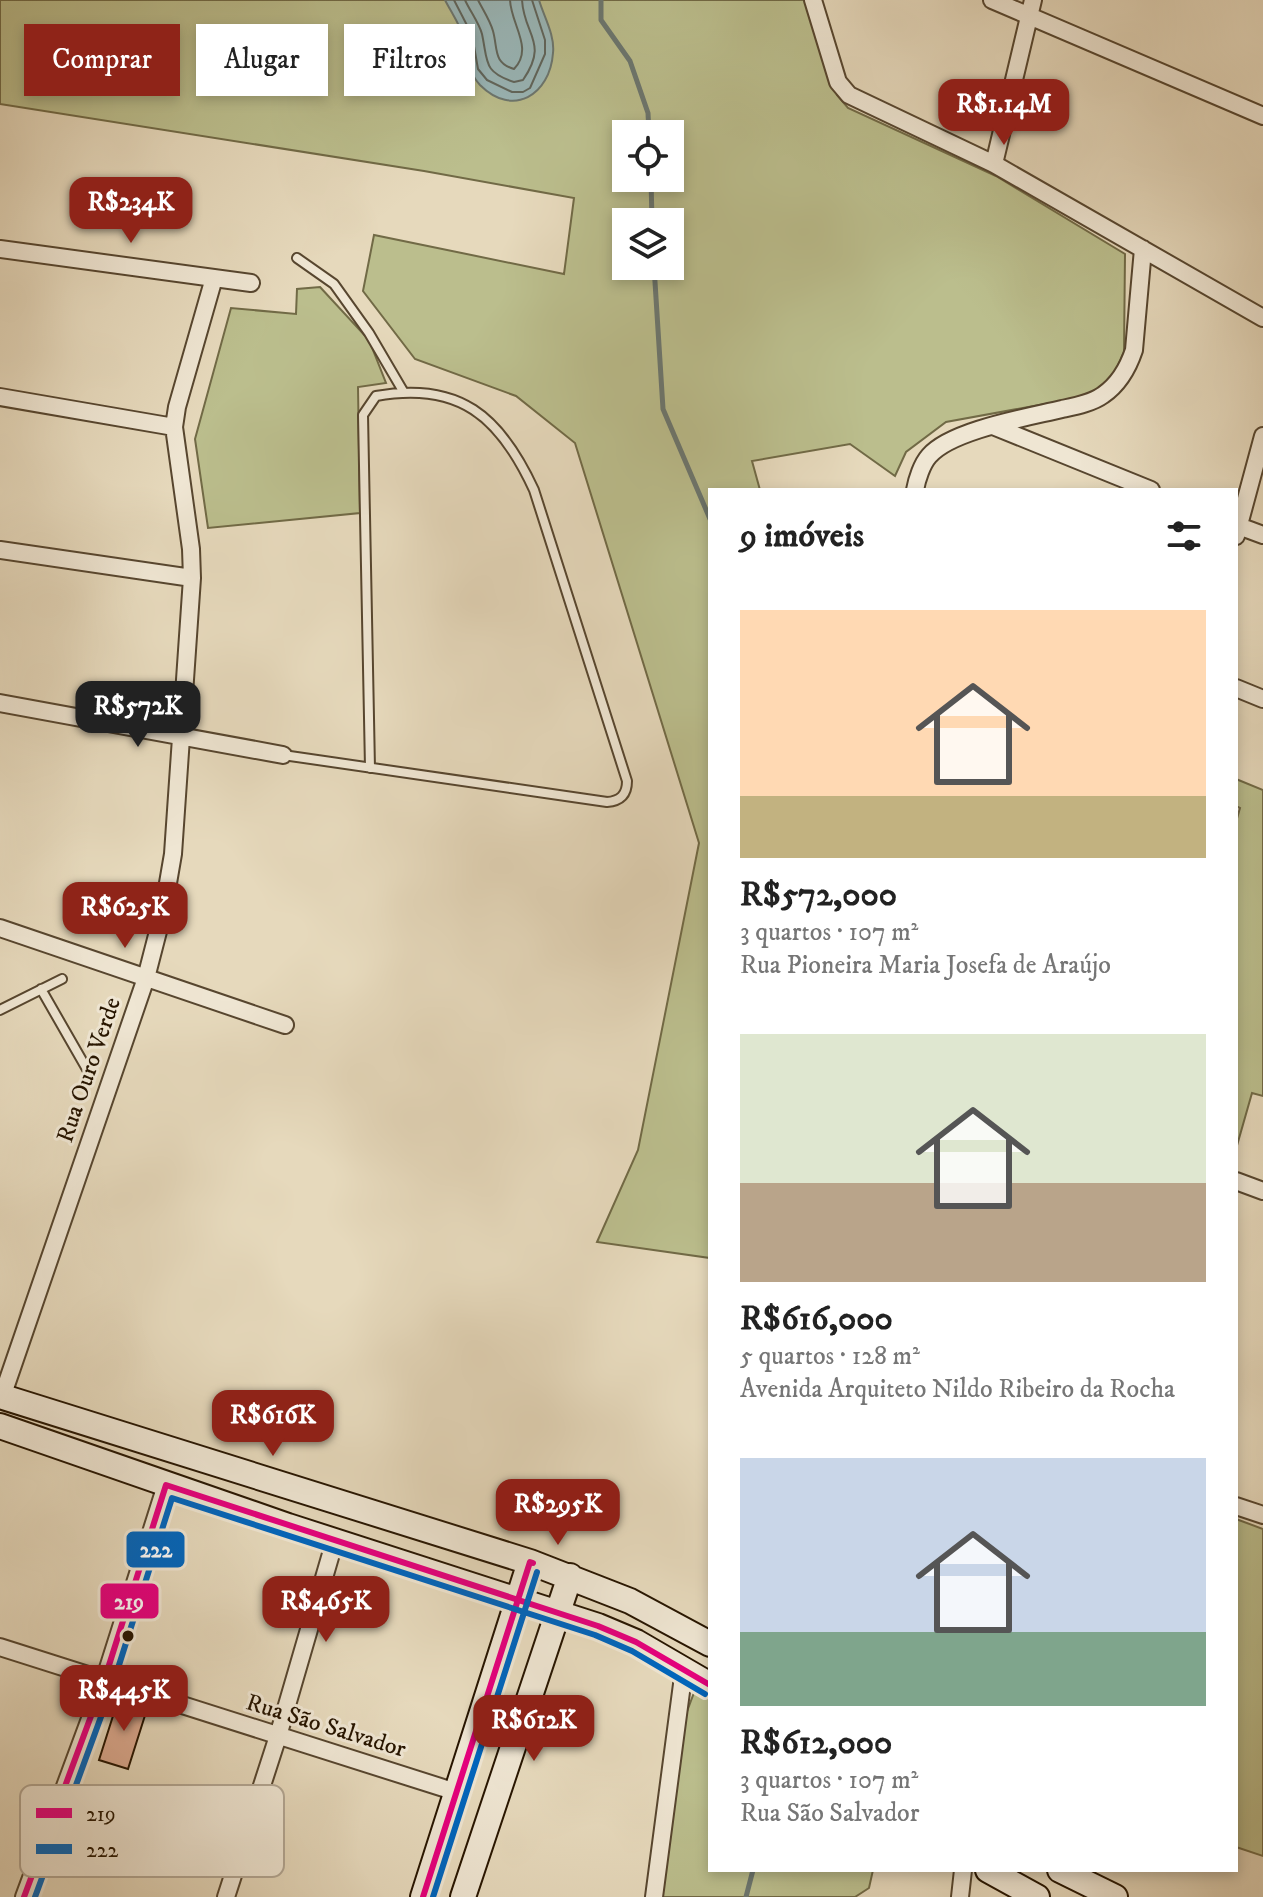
<!DOCTYPE html>
<html lang="pt">
<head>
<meta charset="utf-8">
<style>
  :root { --surface:#fff; --page:#f6f6f6; --text:#222; --muted:#767676; --accent:#8f2418 }
  body { margin:0; font-family:"IM FELL DW Pica",serif; background:var(--page); color:var(--text); height:100vh; display:flex; flex-direction:column; font-size:30px; white-space:nowrap }
  * { box-sizing:border-box; margin:0 }
  p { font-size:26px; color:var(--muted) }
  .icon { flex:none; width:44px; height:44px; fill:none; stroke:currentColor; stroke-width:2; stroke-linecap:round; stroke-linejoin:round }
  .map { position:relative; flex:1; overflow:hidden }
  .side { position:absolute; left:708px; top:488px; width:530px; height:1384px; display:flex; flex-direction:column; background:var(--surface); border-radius:0px; box-shadow:0 4px 12px #0003 }
  .side>* { flex:none }
  .top-card { position:absolute; left:24px; top:24px; width:564px; height:72px; display:flex; gap:16px }
  .buttons { position:absolute; left:612px; top:120px; display:grid; gap:16px }
  .buttons a { display:grid; place-items:center; width:72px; height:72px; border-radius:0px; background:var(--surface); box-shadow:0 4px 12px #0003; font-size:40px }
  .price { position:absolute; translate:-50% -68px; padding:0 18px; border-radius:16px; background:var(--accent); color:#fff; font-size:26px; line-height:52px; filter:drop-shadow(0 2px 4px #0008) }
  .price::after { content:''; position:absolute; left:50%; top:48px; width:24px; height:18px; margin-left:-12px; background:inherit; clip-path:polygon(0 0,100% 0,50% 100%) }
  .price.on { background:#222; color:#fff }
  ul { padding:0; list-style:none }
  li { display:grid; align-content:center; gap:16px; height:424px; padding:0 32px }
  li span { display:grid; place-items:center; height:248px; border-radius:0px; color:#555 }
  li>.icon { margin-inline-start:auto }
  span .icon { width:144px; height:144px; fill:#fffc; stroke-width:1 }
  li b { font-size:34px }
  h2 { display:flex; justify-content:space-between; align-items:center; height:96px; padding:0 32px; font-size:34px }
  .pill { padding:0 28px; border-radius:0px; background:var(--surface); box-shadow:0 4px 12px #0003; font-size:28px; line-height:72px }
  .pill.on { background:var(--accent); color:#fff }
  .map>svg:first-child { display:block }
</style>
</head>
<body>
<div class="map">
<svg width="1263" height="1897" viewBox="0 0 1263 1897">
  <rect width="100%" height="100%" fill="#e6d9bc"/>
  <filter id="stains"><feTurbulence type="fractalNoise" baseFrequency=".0025" numOctaves="4"/><feColorMatrix values="0 0 0 0 .2 0 0 0 0 .09 0 0 0 0 .02 0 0 0 .5 -.17"/></filter>
  <radialGradient id="worn" r=".72"><stop offset=".6" stop-color="#630" stop-opacity="0"/><stop offset="1" stop-color="#630" stop-opacity=".3"/></radialGradient>
  <path fill="#bbbe8d" stroke="#716a46" stroke-width="2" fill-rule="evenodd" d="M 0,0 L 806,0 L 837,95 L 848,108 L 996,176 L 1125,254 L 1124,352 L 1111,381 L 1083,397 L 946,422 L 906,452 L 895,476 L 850,444 L 752,461 L 760,490 L 710,490 L 710,1258 L 597,1242 L 638,1150 L 699,843 L 575,443 L 516,396 L 415,359 L 363,291 L 374,235 L 564,274 L 574,198 L 424,171 L 0,104 ZM 626,134 L 670,134 L 670,178 L 626,178 ZM 626,222 L 670,222 L 670,266 L 626,266 Z
    M 320,287 L 369,340 L 386,383 L 358,387 L 360,513 L 208,528 L 195,439 L 231,308 L 296,314 L 297,289 Z
    M 1236,779 L 1263,790 L 1263,1096 L 1252,1093 L 1236,1149 L 1236,822 L 1240,808 L 1236,806 Z
    M 1236,1519 L 1263,1529 L 1263,1856 L 1236,1847 Z
    M 695,1690 L 710,1699 L 710,1870 L 873,1870 L 869,1888 L 855,1897 L 659,1897 L 679,1733 Z"/>
  <path fill="#9ab8ba" stroke="#6c7770" stroke-width="2" d="M 445,0 L 539,0 C 544,17 555,35 553,53 C 550,95 513,118 480,85 C 467,71 469,56 464,39 C 461,26 451,12 445,0 Z"/>
  <g fill="none" stroke-linecap="round" stroke-linejoin="round">
    <path stroke="#60665d" stroke-width="2" d="M 454,0 L 472,35 L 478,69 L 487,80 L 512,92 L 523,92 L 530,88 L 545,54 L 545,40 L 532,0
      M 465,0 C 470,11 479,23 482,34 C 488,62 483,72 514,82 L 523,80 C 549,42 524,36 522,0
      M 478,0 C 483,10 490,20 493,31 C 498,49 493,63 514,69 C 534,48 511,25 510,0"/>
    <path stroke="#6c7770" stroke-width="5" d="M 601,0 L 601,20 L 630,61 L 648,113 L 649,134
      M 651,178 L 652,222
      M 654,266 L 663,409 L 710,519
      M 746,1897 L 753,1870"/>
  </g>
  <path fill="#dcaa90" stroke="#271500" stroke-width="2" d="M 119,1697 L 148,1706 L 128,1769 L 99,1760 Z"/>
  <g fill="none" stroke-linecap="round" stroke-linejoin="round">
    <g stroke="#57462f" stroke-width="12">
      <path id="service" d="M 297,258 L 334,284 L 369,333 L 403,391
        M 283,755 L 607,802 C 620,801 627,795 627,781 L 534,490 C 500,416 459,381 376,396 L 363,415 L 370,768
        M 41,989 L 88,1071
        M 0,1010 L 62,979"/>
    </g>
    <g stroke="#57462f" stroke-width="20">
      <path id="minor" d="M 813,0 L 838,82 L 849,95 L 994,164 L 1263,318
        M 992,0 L 1263,116
        M 994,164 L 1033,0
        M 0,249 L 251,283
        M 0,397 L 174,427
        M 993,426 L 1151,490
        M 915,490 C 917,479 922,464 929,456 C 951,430 1029,417 1062,409 C 1076,406 1092,403 1103,395 C 1119,384 1128,368 1134,350 L 1143,249
        M 1236,525 L 1263,535
        M 1236,536 L 1263,436
        M 0,550 L 192,578
        M 1236,688 L 1263,699
        M 0,703 L 283,755
        M 0,928 L 285,1025
        M 1236,1181 L 1263,1191
        M 2,1397 L 146,978 L 163,912 L 173,854 L 192,578 L 191,549 L 174,427 L 177,407 L 214,278
        M 1236,1506 L 1263,1515
        M 0,1647 L 456,1792
        M 24,1897 L 104,1681 L 166,1485
        M 226,1897 L 278,1736 L 335,1540
        M 654,1897 L 684,1669
        M 960,1897 L 963,1870"/>
    </g>
    <g stroke="#271500" stroke-width="28">
      <path id="secondary" d="M 0,1396 L 530,1562 L 630,1601 L 710,1644
        M 0,1426 L 288,1526 L 598,1626 L 636,1642 L 710,1685
        M 988,1870 L 1037,1897
        M 1060,1870 L 1115,1897
        M 423,1897 L 530,1562
        M 463,1897 L 570,1576"/>
    </g>
    <use href="#service" stroke="#efe6d3" stroke-width="8"/>
    <use href="#minor" stroke="#efe6d3" stroke-width="16"/>
    <use href="#secondary" stroke="#efe6d3" stroke-width="24"/>
    <g stroke="#efe6d3" stroke-width="12">
      <path id="bus-1" d="M 24,1897 L 104,1681 L 166,1485 L 598,1626 L 636,1642 L 710,1685
        M 423,1897 L 530,1562 L 533,1563"/>
    </g>
    <g stroke="#efe6d3" stroke-width="12">
      <path id="bus-2" d="M 35,1897 L 113,1684 L 172,1498 L 595,1635 L 632,1651 L 705,1694
        M 433,1897 L 537,1572"/>
    </g>
    <use href="#bus-1" stroke="#e5007d" stroke-width="6"/>
    <use href="#bus-2" stroke="#0065bd" stroke-width="6"/>
  </g>
  <circle fill="#271500" stroke="#efe6d3" stroke-width="3" cx="128" cy="1636" r="7"/>
  <g text-anchor="middle" dominant-baseline="central" stroke-width="6" stroke-linejoin="round" paint-order="stroke">
    <g font-size="24" fill="#271500" stroke="#efe6d3">
      <text transform="translate(89 1070) rotate(-71)">Rua Ouro Verde</text>
      <text transform="translate(326 1726) rotate(17)">Rua São Salvador</text>
    </g>
  </g>
  <rect x="20" y="1785" width="264" height="92" rx="12" fill="#efe6d3" stroke="#b3a794" stroke-width="2"/>
  <rect x="36" y="1808" width="36" height="10" fill="#e5007d"/>
  <rect x="36" y="1844" width="36" height="10" fill="#0065bd"/>
  <g font-size="22" fill="#271500">
    <text x="86" y="1821">219</text>
    <text x="86" y="1857">222</text>
  </g>
  <g stroke="#efe6d3" stroke-width="3">
    <rect x="125" y="1530" width="61" height="39" rx="8" fill="#0065bd"/>
    <rect x="99" y="1582" width="61" height="38" rx="8" fill="#e5007d"/>
  </g>
  <g font-size="22" text-anchor="middle" font-weight="bold" fill="#fff">
    <text x="156" y="1557">222</text>
    <text x="129" y="1609">219</text>
  </g>
  <rect width="100%" height="100%" filter="url(#stains)"/>
  <rect width="100%" height="100%" fill="url(#worn)"/>
</svg>
<div class="buttons">
<a><svg class="icon" aria-label="locate" viewBox="0 0 24 24"><circle cx="12" cy="12" r="6"/><path d="M12 2v4M12 18v4M2 12h4M18 12h4"/></svg></a>
<a><svg class="icon" aria-label="layers" viewBox="0 0 24 24"><path d="M12 4l9 5-9 5-9-5zM3 14l9 5 9-5"/></svg></a>
</div>
<b class="price" style="left:1004px;top:147px">R$1.14M</b>
<b class="price" style="left:131px;top:245px">R$234K</b>
<b class="price on" style="left:138px;top:749px">R$572K</b>
<b class="price" style="left:125px;top:950px">R$625K</b>
<b class="price" style="left:273px;top:1458px">R$616K</b>
<b class="price" style="left:558px;top:1547px">R$295K</b>
<b class="price" style="left:326px;top:1644px">R$465K</b>
<b class="price" style="left:124px;top:1733px">R$445K</b>
<b class="price" style="left:534px;top:1763px">R$612K</b>
<div class="top-card">
<a class="pill on">Comprar</a>
<a class="pill">Alugar</a>
<a class="pill">Filtros</a>
</div>
<section class="side">
<h2>9 imóveis<svg class="icon" aria-label="filters" viewBox="0 0 24 24"><path d="M4 7h16M4 17h16"/><circle cx="9" cy="7" r="2"/><circle cx="15" cy="17" r="2"/></svg></h2>
<ul>
<li><span style="background:linear-gradient(#ffd9b3 75%,#c2b280 0)"><svg class="icon" aria-label="home" viewBox="0 0 24 24"><path d="M3 11l9-7 9 7M6 9v11h12V9"/></svg></span><div><b>R$572,000</b><p>3 quartos · 107 m²</p><p>Rua Pioneira Maria Josefa de Araújo</p></div></li>
<li><span style="background:linear-gradient(#dfe7d0 60%,#b9a48a 0)"><svg class="icon" aria-label="home" viewBox="0 0 24 24"><path d="M3 11l9-7 9 7M6 9v11h12V9"/></svg></span><div><b>R$616,000</b><p>5 quartos · 128 m²</p><p>Avenida Arquiteto Nildo Ribeiro da Rocha</p></div></li>
<li><span style="background:linear-gradient(#c9d6e8 70%,#7fa58c 0)"><svg class="icon" aria-label="home" viewBox="0 0 24 24"><path d="M3 11l9-7 9 7M6 9v11h12V9"/></svg></span><div><b>R$612,000</b><p>3 quartos · 107 m²</p><p>Rua São Salvador</p></div></li>
</ul>
</section>
</div>
</body>
</html>
